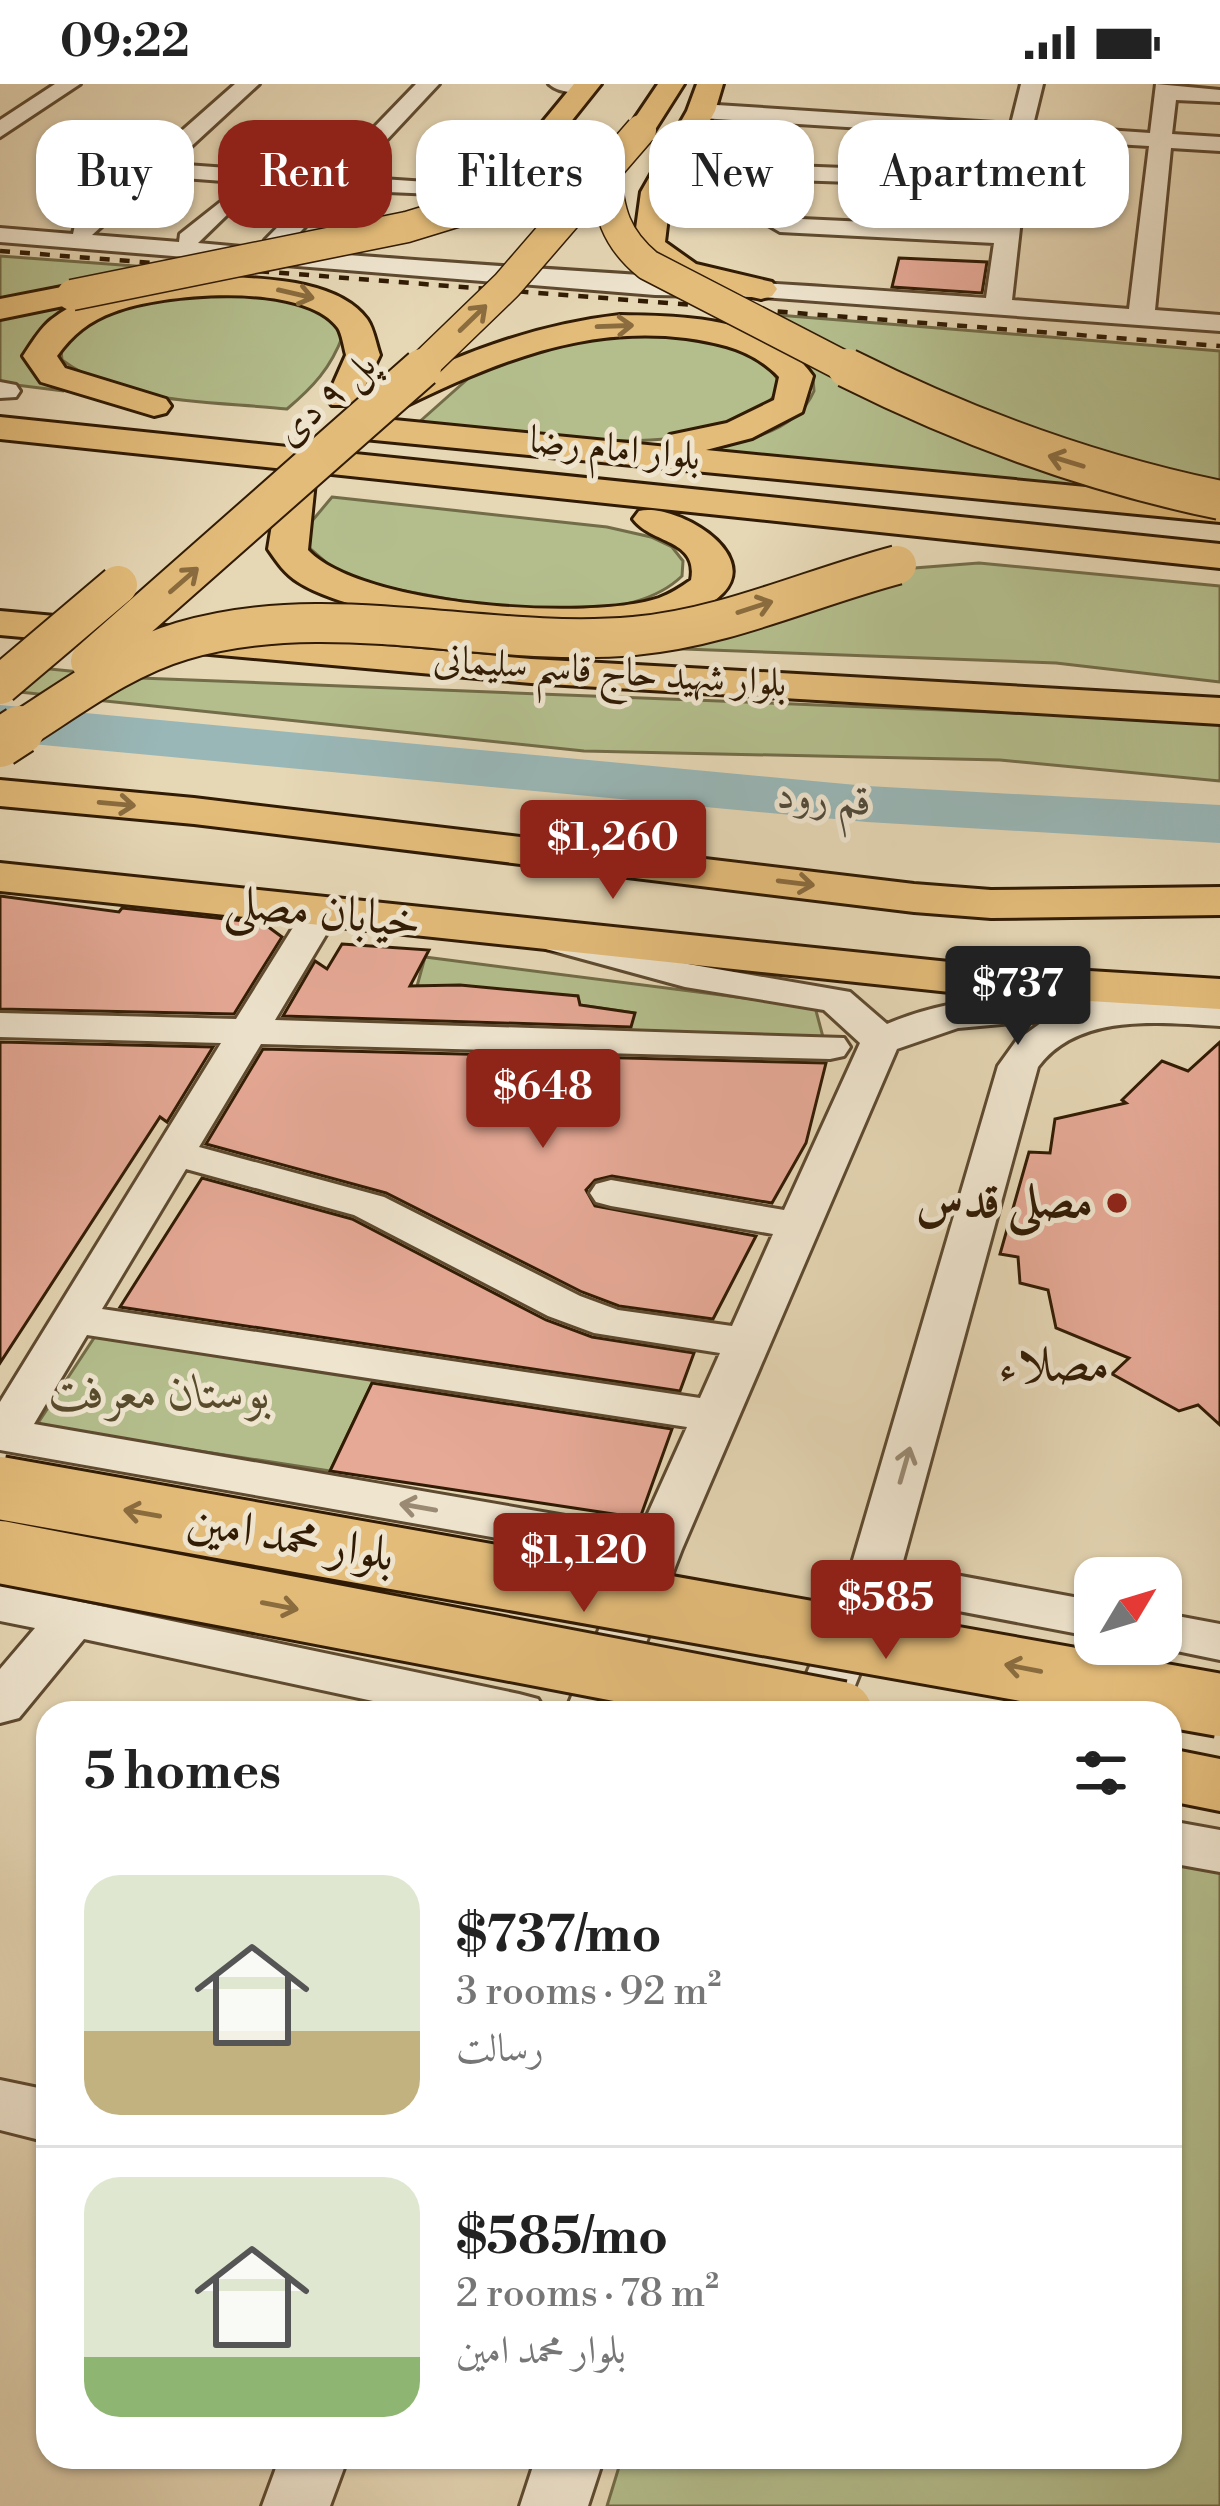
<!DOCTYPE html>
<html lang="en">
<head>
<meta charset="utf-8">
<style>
  :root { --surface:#fff; --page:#f2f2f2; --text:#222; --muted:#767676; --line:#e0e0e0; --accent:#8f2418 }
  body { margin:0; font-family:"Libre Bodoni",Amiri,serif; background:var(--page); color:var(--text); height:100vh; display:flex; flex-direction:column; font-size:45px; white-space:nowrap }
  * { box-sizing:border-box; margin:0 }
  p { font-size:39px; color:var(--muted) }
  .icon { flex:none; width:66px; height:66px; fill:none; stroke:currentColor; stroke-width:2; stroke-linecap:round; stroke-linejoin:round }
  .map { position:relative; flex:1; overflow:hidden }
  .drawer { position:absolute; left:36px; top:1617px; width:1146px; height:768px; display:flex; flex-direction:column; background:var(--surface); border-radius:36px; box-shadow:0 3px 9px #0004 }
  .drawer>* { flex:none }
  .guide { position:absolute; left:36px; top:36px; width:1149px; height:108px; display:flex; gap:24px }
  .needle { width:78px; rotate:52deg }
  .tools { position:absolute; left:1074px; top:1473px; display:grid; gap:24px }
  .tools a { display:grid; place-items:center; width:108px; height:108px; border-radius:24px; background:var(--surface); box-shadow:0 3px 9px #0004; font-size:60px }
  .price { position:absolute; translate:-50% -102px; padding:0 27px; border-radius:12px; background:var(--accent); color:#fff; font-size:39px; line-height:78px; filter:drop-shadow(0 3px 6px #0008) }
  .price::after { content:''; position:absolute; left:50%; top:72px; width:36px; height:27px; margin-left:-18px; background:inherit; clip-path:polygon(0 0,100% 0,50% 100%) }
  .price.active { background:#222; color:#fff }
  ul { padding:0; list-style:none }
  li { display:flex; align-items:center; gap:36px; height:300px; padding:0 48px }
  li+li { border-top:3px solid var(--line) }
  li span { display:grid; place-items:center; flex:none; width:336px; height:240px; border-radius:36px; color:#555 }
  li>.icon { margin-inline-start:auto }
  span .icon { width:144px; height:144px; fill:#fffc; stroke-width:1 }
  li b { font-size:51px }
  h2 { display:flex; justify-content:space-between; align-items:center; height:144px; padding:0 48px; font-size:51px }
  .tag { padding:0 42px; border-radius:36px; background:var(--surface); box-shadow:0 3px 9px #0004; font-size:42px; line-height:108px }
  .tag.active { background:var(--accent); color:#fff }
  .status { display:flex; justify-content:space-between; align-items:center; height:84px; padding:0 60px; background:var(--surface); direction:ltr }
  .status svg { height:33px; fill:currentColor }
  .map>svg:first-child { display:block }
</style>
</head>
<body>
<div class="status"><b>09:22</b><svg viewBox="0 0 49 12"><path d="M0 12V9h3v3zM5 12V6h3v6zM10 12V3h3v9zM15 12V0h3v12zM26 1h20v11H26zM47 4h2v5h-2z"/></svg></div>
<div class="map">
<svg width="1220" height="2422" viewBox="0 0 1220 2422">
  <rect width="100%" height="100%" fill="#e6d7b5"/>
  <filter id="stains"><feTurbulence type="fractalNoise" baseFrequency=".00167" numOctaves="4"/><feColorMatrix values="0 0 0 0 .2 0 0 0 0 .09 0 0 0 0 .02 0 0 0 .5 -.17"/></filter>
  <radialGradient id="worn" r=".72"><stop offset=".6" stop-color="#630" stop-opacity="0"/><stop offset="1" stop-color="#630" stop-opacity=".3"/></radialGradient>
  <path fill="#b4be8d" stroke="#726c48" stroke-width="3" d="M 0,172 L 176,185 L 0,218 Z
    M 234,207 L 296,215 L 335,234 L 343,251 C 331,284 313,303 287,325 C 213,317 124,322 62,276 L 60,256 C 97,210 180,213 234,207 Z
    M 94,213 C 68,227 36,239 26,268 L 43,294 L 64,307 L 0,299 L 0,233 Z
    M 754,229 L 1220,267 L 1220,408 L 1076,373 Z
    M 661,248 C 703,256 759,257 780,300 C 746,390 494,348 417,340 L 480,284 L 561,254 Z
    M 802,274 L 1186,417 L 660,369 C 710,361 791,361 814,307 L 813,294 Z
    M 332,413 L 607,443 L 651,453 L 672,463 L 683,477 L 682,492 C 617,555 450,515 368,500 L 337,488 L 307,462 L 307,443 Z
    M 979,479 L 1220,502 L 1220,598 L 1056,579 L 631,563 L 914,484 Z
    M 0,580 L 140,594 L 1220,637 L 1220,697 L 1000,676 L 584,667 L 0,606 Z
    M 425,873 L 815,923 L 823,953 L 628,952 L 634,929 L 580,921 L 577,912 L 417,902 Z
    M 98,1248 L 375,1293 L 330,1387 L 36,1342 Z
    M 1170,1767 L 1220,1778 L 1220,2422 L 607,2422 L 622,2373 L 1170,2373 Z"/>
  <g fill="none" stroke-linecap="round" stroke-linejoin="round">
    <path fill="#99b7b7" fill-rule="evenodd" d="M 0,621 L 867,702 L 1220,721 L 1220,759 L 867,738 L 0,657 Z"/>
  </g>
  <path fill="#e6a996" stroke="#311b04" stroke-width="3" d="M 899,174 L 987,178 L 982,209 L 892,203 Z
    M 0,812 L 119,828 L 122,824 L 263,839 L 282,853 L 234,930 L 0,925 Z
    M 342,860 L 429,866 L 410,902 L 460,901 L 578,912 L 580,921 L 635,929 L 631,943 L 283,932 L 315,877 L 327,885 Z
    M 0,958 L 213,963 L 167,1038 L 160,1033 L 0,1279 Z
    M 1220,958 L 1220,1341 L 1198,1321 L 1179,1327 L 1112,1290 L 1129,1274 L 1056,1244 L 1048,1206 L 1020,1199 L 1018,1173 L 1000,1170 L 1029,1068 L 1050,1069 L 1055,1035 L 1126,1019 L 1122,1016 L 1162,977 L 1188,987 Z
    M 263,965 L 826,979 L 806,1059 L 772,1119 L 612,1092 L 595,1096 L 586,1106 L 595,1122 L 756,1152 L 713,1235 L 619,1222 L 582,1208 L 386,1109 L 206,1060 Z
    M 202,1094 L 352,1135 L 546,1236 L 592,1253 L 694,1269 L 680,1307 L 120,1223 Z
    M 372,1299 L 672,1345 L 640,1434 L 330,1387 Z"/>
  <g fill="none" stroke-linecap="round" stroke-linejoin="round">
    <g stroke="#5e4a30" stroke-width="6">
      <path id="minor" d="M 55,0 L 80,0 L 0,53 L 0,36 Z
        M 235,0 L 259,0 L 172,80 L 328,91 L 416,0 L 439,0 L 352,93 L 427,98 L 439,105 L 435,110 L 340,106 L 283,166 C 517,185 752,197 986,214 L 994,159 L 780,148 L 768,141 L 780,134 L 996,144 L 1001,103 L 792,96 L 781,89 L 792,82 L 1003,90 L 1008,53 L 701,34 L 690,27 L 701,20 L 1011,40 L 1021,0 L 1043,0 L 1033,41 L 1150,49 L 1156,0 L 1220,6 L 1220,18 L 1176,16 L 1172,50 L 1220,53 L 1220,67 L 1171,64 L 1155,226 L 1220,231 L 1220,247 L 761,213 L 655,211 L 0,158 L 0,144 L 73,150 L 75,141 ZM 1030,55 L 1149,62 L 1129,225 L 1012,216 ZM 157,92 L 316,104 L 265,156 L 264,165 L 198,159 L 235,123 L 223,116 L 180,150 L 179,158 L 92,151 Z
        M 549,0 L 596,0 L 598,2 C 587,12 560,10 549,0 Z
        M 0,298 L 16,301 L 20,307 L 16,313 L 0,314 Z
        M 320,818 L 333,821 L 339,829 L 275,936 L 844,954 L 850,963 L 844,972 L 830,975 L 261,960 L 199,1063 L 384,1113 L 580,1212 L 618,1226 L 732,1242 L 773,1150 L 611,1122 L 596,1118 L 590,1109 L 596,1100 L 611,1096 L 784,1126 L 860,959 L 824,926 L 685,903 L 546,865 L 540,857 L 546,849 L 559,846 L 688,880 L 850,908 L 887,940 C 990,896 1112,913 1220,918 L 1220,942 C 1160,939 1079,928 1038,983 L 902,1481 L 1095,1517 L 1095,1553 L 890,1514 L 844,1629 L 790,1629 L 848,1493 L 998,982 L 1016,957 L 1045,936 L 958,944 L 897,965 L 682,1465 L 619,1629 L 565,1629 L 627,1477 L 0,1366 L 0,1318 L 221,959 L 0,953 L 0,929 L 236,935 L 307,821 ZM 186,1085 L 354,1131 L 548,1232 L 594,1249 L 720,1269 L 700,1314 L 102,1225 ZM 87,1251 L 687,1343 L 641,1445 L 34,1340 Z
        M 0,1501 L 519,1610 L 538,1615 L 546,1629 L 429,1629 L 84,1555 L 19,1634 L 0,1639 L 0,1585 L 35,1544 L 0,1537 Z
        M 1161,1529 L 1220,1540 L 1220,1576 L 1143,1560 L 1161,1560 Z
        M 1170,1737 L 1220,1746 L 1220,1788 L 1170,1779 Z
        M 0,1996 L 48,2006 L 48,2058 L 0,2046 Z
        M 280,2373 L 348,2373 L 330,2422 L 262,2422 Z
        M 536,2373 L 604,2373 L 588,2422 L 520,2422 Z"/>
    </g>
    <g stroke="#311b04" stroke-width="6">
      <path id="major" d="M 574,0 L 601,0 L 518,104 L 457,130 L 435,130 L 431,124 L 435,118 L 498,92 Z
        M 658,0 L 684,0 L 651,52 L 631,52 L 627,46 Z
        M 697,0 L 723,0 L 715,27 L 671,108 L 665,158 L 696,180 L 772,198 L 777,205 L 772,212 L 761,215 C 714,205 664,201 634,159 L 641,108 L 687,27 Z
        M 215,192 C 260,195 336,194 367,235 C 374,245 376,260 380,271 L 356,321 L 332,321 L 327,314 L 346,271 C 344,264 342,250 338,244 C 304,197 162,209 114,228 C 89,237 72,251 57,272 L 65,284 L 166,315 L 171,322 L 166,329 L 154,332 L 41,298 L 23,272 C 31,260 41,243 52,235 C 96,201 162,197 215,192 Z
        M 72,201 L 83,204 L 88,211 L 83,218 L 0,235 L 0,215 Z
        M 620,231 C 685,232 772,233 813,292 L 802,328 L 752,354 L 706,366 L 1220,416 L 1220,438 L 364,355 L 351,352 L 346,344 L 351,336 L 364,333 L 668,363 L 670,351 L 727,339 L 774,316 L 779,293 C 753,266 721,259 686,254 C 581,241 492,280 399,325 L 375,325 L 370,318 L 375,311 C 454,272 531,241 620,231 Z
        M 0,333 L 1220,460 L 1220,484 L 0,355 Z
        M 297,387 L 310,390 L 315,398 L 308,466 C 361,522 587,538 659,514 C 670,510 681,503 691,496 C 699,455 651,460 633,435 L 639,427 C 673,418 762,468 723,509 C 660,576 371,545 298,498 C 285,490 277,478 268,465 L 279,398 L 284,390 Z
        M 0,527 L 531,575 L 1220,614 L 1220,640 L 531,599 L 0,551 Z
        M 0,696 L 194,714 L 914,800 L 991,806 L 1220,803 L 1220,831 L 991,834 L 914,828 L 194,740 L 0,722 Z
        M 0,779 L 959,879 L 1220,895 L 1220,925 L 959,909 L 0,807 Z
        M 1170,1665 L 1220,1675 L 1220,1727 L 1170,1717 Z"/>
    </g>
    <use href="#minor" fill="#efe5cf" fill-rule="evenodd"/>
    <use href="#major" fill="#e3bc7a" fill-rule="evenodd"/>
    <path stroke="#311b04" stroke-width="4.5" stroke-dasharray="10 10" stroke-linecap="butt" d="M 0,167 L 1220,262"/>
    <g stroke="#311b04" stroke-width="33" stroke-linecap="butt">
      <path id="major-bridge-far3" d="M 605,87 C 609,128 615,154 648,181 L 853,287
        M 72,211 L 407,143 L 479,121 L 562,84
        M 418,287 L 507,201 L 641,46"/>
    </g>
    <g stroke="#311b04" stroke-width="42" stroke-linecap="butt">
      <path id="major-bridge-far2" d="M 847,284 C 967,344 1089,389 1220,416
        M 90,577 L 422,284
        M 0,601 L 118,501
        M 16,649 C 69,616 121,575 182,557 C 331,513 483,565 634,552 C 725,544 810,504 897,481"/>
    </g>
    <g stroke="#311b04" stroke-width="52" stroke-linecap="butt">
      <path id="major-bridge-far1" d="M 0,659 L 20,646"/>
    </g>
    <g stroke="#311b04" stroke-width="68" stroke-linecap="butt">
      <path id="major-bridge" d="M 0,1404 L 1220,1621
        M 0,1468 L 841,1629"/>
    </g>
    <use href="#major-bridge-far3" stroke="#e3bc7a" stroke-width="30"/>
    <use href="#major-bridge-far2" stroke="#e3bc7a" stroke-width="38"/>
    <use href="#major-bridge-far1" stroke="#e3bc7a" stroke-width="48"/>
    <use href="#major-bridge" stroke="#e3bc7a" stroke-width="62"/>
  </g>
  <defs><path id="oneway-shaft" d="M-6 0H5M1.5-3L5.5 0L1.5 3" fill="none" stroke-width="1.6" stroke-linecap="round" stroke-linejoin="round" transform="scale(3)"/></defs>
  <g stroke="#8a6c3f">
    <use href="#oneway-shaft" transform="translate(296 210) rotate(13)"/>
    <use href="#oneway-shaft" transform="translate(473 234) rotate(-44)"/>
    <use href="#oneway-shaft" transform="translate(615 242) rotate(-2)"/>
    <use href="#oneway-shaft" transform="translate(1066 377) rotate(-163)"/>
    <use href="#oneway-shaft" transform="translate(184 496) rotate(-41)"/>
    <use href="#oneway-shaft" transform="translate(755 523) rotate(-18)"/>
    <use href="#oneway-shaft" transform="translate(117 720) rotate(5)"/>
    <use href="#oneway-shaft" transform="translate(796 799) rotate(7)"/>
    <use href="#oneway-shaft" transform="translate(142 1429) rotate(-170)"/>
    <use href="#oneway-shaft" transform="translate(280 1522) rotate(11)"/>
    <use href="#oneway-shaft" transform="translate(1023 1584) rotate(-169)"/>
  </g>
  <g stroke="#9a8a74">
    <use href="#oneway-shaft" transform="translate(905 1381) rotate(-74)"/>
    <use href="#oneway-shaft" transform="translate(418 1423) rotate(-170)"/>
  </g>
  <circle fill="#8f2418" stroke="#efe5cf" stroke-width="4.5" cx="1117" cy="1119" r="12"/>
  <g text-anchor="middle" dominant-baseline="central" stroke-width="10" stroke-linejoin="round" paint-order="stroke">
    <g font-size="39" fill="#311b04" stroke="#efe5cf">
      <text transform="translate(326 315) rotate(-42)">پل ۹ دی</text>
      <text transform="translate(615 365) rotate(6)">بلوار امام رضا</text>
      <text transform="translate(610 588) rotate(4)">بلوار شهید حاج قاسم سلیمانی</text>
    </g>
    <g font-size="42" font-style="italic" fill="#504a3a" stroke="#efe5cf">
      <text transform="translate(825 715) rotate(5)">قم رود</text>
    </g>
    <g font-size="48" fill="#311b04" stroke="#efe5cf">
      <text transform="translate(323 829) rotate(6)">خیابان مصلی</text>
      <text transform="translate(291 1455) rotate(10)">بلوار محمد امین</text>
    </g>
    <g font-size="48" font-weight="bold" fill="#311b04" stroke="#efe5cf" text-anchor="end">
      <text x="1093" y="1119">مصلی قدس</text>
    </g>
    <g font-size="48" font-style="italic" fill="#584c2d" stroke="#efe5cf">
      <text x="160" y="1310">بوستان معرفت</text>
    </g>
    <g font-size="51" fill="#311b04" stroke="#efe5cf">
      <text x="1054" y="1282">مصلاء</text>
    </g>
  </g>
  <rect width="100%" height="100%" filter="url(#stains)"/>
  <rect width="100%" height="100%" fill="url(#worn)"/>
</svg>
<div class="tools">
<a><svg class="needle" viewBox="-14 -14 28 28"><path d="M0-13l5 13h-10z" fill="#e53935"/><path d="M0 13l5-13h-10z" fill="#767676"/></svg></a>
</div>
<b class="price" style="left:613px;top:818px">$1,260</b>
<b class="price active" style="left:1018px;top:964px">$737</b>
<b class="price" style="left:543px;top:1067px">$648</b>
<b class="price" style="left:584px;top:1531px">$1,120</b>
<b class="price" style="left:886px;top:1578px">$585</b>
<div class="guide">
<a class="tag">Buy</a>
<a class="tag active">Rent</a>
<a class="tag">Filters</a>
<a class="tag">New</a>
<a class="tag">Apartment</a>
</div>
<section class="drawer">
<h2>5 homes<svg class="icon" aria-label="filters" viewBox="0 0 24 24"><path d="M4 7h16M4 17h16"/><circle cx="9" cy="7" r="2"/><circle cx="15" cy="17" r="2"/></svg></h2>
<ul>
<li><span style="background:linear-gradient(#dfe7d0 65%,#c2b280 0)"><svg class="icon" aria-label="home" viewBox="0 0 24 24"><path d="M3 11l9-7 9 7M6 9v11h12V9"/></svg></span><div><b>$737/mo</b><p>3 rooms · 92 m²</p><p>رسالت</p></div></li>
<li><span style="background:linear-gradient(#dfe7d0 75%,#8fb573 0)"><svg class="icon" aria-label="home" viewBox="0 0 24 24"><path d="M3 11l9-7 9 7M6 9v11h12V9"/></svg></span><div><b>$585/mo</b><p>2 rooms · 78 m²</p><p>بلوار محمد امین</p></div></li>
</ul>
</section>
</div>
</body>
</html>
